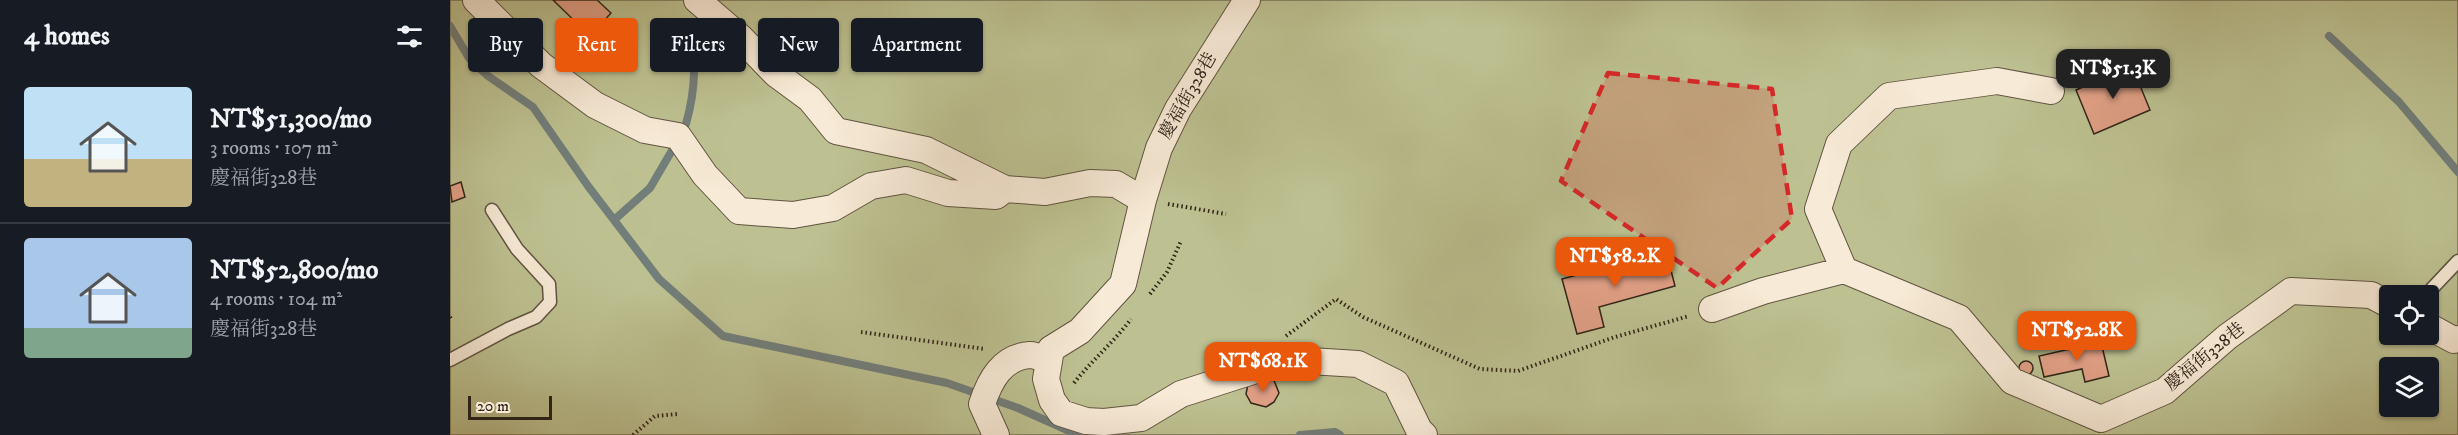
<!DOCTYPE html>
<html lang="en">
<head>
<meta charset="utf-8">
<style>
  :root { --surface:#171b24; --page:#20242c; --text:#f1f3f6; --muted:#9ea1a6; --line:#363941; --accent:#ea580c }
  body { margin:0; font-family:"IM FELL DW Pica","Noto Serif TC",serif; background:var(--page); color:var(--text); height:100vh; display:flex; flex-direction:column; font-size:22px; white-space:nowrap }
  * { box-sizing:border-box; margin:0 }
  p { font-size:20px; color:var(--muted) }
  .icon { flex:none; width:33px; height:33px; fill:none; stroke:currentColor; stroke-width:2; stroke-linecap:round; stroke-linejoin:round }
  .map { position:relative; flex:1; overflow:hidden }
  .drawer { display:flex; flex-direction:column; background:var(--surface); width:450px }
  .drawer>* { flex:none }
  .banner { position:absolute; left:18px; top:18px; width:570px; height:54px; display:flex; gap:12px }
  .buttons { position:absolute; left:1929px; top:285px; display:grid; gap:12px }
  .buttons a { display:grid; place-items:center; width:60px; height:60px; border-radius:6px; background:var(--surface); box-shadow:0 2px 4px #0004; font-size:30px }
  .scale { position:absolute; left:18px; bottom:15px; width:84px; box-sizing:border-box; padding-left:6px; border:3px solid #312518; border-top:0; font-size:16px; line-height:21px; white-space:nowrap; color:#312518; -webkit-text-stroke:4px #f7ead6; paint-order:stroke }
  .price { position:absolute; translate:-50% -51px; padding:0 14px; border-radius:12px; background:var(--accent); color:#fff; font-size:20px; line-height:39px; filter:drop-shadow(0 2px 3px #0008) }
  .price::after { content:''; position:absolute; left:50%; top:36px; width:18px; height:14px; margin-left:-9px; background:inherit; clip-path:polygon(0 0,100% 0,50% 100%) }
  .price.selected { background:#222; color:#fff }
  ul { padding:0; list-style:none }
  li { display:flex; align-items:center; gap:18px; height:150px; padding:0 24px }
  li+li { border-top:2px solid var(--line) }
  li span { display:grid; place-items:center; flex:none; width:168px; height:120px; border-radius:6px; color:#555 }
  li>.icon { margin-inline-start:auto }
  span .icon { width:72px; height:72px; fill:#fffc; stroke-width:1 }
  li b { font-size:26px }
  h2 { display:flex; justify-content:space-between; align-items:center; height:72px; padding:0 24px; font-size:26px }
  .chip { padding:0 21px; border-radius:6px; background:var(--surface); box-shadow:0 2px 4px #0004; font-size:21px; line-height:54px }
  .chip.selected { background:var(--accent); color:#fff }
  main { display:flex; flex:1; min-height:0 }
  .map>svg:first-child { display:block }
</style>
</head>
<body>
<main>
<section class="drawer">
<h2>4 homes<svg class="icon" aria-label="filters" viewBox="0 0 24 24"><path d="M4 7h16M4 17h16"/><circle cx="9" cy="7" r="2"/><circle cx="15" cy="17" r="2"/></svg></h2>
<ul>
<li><span style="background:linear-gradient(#bfe0f5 60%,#c2b280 0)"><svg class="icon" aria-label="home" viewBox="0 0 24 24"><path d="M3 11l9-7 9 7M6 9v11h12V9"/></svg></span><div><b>NT$51,300/mo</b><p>3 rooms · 107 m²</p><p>慶福街328巷</p></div></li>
<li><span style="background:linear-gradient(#a9c7e8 75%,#7fa58c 0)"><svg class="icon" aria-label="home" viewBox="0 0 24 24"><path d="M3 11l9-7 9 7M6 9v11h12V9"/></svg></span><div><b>NT$52,800/mo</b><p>4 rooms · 104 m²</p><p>慶福街328巷</p></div></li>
</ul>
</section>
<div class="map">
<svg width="2008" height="435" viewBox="0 0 2008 435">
  <rect width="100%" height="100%" fill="#f2dfc0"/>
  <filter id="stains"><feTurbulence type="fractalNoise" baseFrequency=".00333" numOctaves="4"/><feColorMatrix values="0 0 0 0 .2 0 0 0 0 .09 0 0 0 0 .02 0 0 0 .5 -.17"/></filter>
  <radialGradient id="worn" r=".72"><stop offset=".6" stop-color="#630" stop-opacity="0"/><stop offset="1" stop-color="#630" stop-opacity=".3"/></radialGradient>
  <path fill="#bdc191" stroke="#777354" stroke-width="1.5" fill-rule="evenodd" d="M 0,0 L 2008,0 L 2008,435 L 0,435 ZM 1940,296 L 1978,296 L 1978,334 L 1940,334 ZM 1940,368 L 1978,368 L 1978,406 L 1940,406 Z"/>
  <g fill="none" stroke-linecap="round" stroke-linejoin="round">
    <path stroke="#727e7a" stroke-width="8" d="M 0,26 L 19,58 L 38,76 L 83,107 L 138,186 L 209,279 L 273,336 L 497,383 L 568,408 L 628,435
      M 1879,36 L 1949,102 L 2008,172
      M 236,124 C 247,84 245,63 240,22
      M 164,220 L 200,188 L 224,147
      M 850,435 L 885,432 L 890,435"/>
  </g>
  <path fill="#e1a086" stroke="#312518" stroke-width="1.5" d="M 103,0 L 147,0 L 161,13 L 140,36 Z
    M 1682,66 L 1700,110 L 1644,134 L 1626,90 Z
    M 11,182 L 15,197 L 2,202 L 0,186 Z
    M 1216,251 L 1225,286 L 1149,307 L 1154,327 L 1127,334 L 1112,279 Z
    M 1651,342 L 1659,376 L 1635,382 L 1632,369 L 1594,377 L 1589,356 Z
    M1569 368a7 7 0 1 1 14 0a7 7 0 1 1-14 0Z
    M 823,378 L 829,393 L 824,402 L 816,407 L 801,403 L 796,394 L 798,384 Z"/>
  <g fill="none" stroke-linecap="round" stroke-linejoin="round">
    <g stroke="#615442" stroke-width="15">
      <path id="service" d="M 1975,296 L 2008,261
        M 0,360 L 58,329 L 86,317 L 100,302 L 99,284 L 67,249 L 42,210"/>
    </g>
    <g stroke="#615442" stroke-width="28">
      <path id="minor" d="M 26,0 L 91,65 L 145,105 L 195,130 L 228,136 L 255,175 L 289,211 L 343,215 L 383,208 L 421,186 L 456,180 L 498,193 L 546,196 L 555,189
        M 247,0 L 290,37 L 326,74 L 360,99 L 386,131 L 476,150 L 555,189 L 595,192 L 640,183 L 666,184 L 693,200 L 673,284 L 630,331 L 601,349 L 596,379 L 602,400 L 611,413 L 636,421 L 654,422 L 691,418 L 731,394 L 815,367 L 860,361 L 908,364 L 946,383 L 969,430 L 974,435
        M 1601,91 L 1547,81 L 1439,96 L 1389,144 L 1368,209 L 1394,270 L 1509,318 L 1562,381 L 1651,419 L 1715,391 L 1777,337 L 1841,291 L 1921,295 L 1940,305
        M 693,200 L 709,148 L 728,109 L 797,0
        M 1262,309 L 1313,291 L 1394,270
        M 1978,326 L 2004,340 L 2008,339
        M 546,435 L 532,404 C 540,380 552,357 580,355 C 586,355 594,359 599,361"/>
    </g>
    <path stroke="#312518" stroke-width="4" stroke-dasharray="1.5 3" stroke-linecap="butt" d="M 718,204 L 776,214
      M 700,294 L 717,272 L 731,241
      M 0,317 L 2,321
      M 411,332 L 535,349
      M 836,336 L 886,299 L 913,317 L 1030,369 L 1068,371 L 1165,337 L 1239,316
      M 624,383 C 642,360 664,342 681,319
      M 183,435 L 205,416 L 228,414"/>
    <use href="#service" stroke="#f7ead6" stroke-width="12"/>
    <use href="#minor" stroke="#f7ead6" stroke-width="26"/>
  </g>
  <path fill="#d62828" fill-opacity="0.2" stroke="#d62828" stroke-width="4.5" stroke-dasharray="12 8" stroke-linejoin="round" d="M 1158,73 L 1322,89 L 1342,219 L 1267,288 L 1111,181 Z"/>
  <g text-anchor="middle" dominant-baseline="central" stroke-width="4.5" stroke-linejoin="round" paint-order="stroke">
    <g font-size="18" fill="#312518" stroke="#f7ead6">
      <text transform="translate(738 96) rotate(-60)">慶福街328巷</text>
      <text transform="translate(1755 357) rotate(-39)">慶福街328巷</text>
    </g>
  </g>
  <rect width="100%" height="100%" filter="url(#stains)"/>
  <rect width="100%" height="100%" fill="url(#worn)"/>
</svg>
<div class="buttons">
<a><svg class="icon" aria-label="locate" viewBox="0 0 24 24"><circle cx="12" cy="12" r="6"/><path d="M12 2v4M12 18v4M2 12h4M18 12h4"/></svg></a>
<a><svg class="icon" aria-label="layers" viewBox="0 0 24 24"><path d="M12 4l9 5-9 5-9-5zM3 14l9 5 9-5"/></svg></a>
</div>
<div class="scale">20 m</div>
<b class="price selected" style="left:1663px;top:100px">NT$51.3K</b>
<b class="price" style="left:1165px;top:288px">NT$58.2K</b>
<b class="price" style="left:1627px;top:362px">NT$52.8K</b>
<b class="price" style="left:813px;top:393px">NT$68.1K</b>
<div class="banner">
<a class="chip">Buy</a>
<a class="chip selected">Rent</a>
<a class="chip">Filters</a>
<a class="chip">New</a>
<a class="chip">Apartment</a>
</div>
</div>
</main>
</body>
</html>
